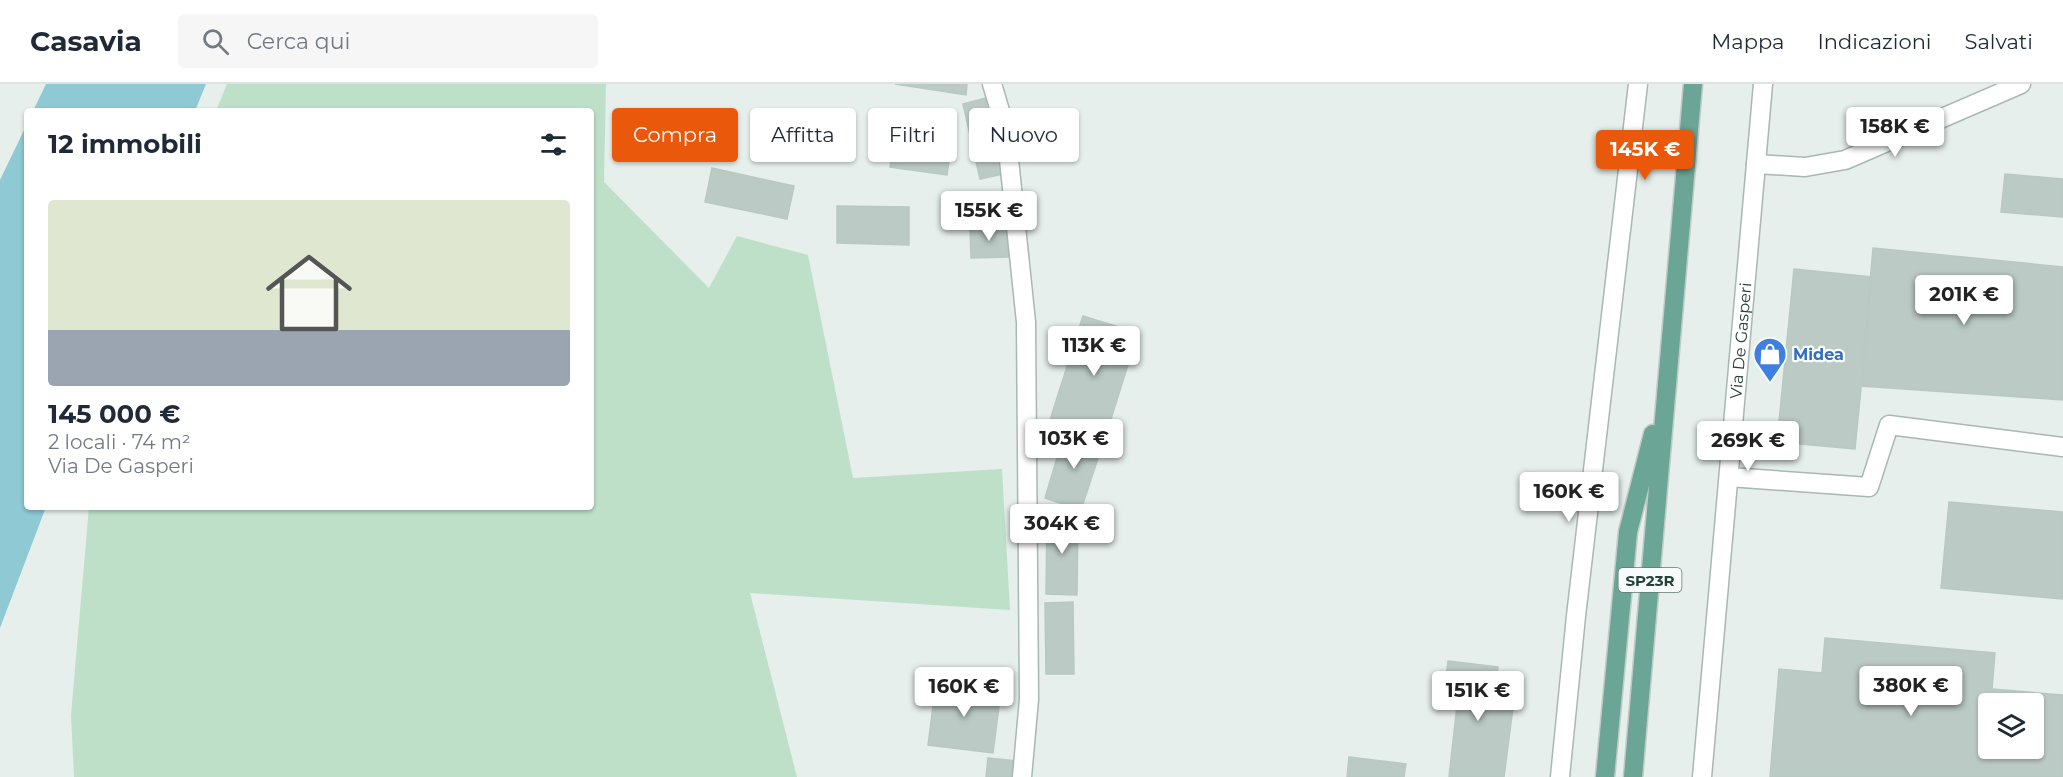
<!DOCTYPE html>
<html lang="it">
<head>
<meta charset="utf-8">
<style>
  :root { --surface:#fff; --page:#f6f6f7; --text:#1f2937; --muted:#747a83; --line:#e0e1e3; --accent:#ea580c }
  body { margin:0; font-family:Montserrat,sans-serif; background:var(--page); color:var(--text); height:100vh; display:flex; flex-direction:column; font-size:22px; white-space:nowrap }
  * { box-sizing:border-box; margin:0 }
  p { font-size:20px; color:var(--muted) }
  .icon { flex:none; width:33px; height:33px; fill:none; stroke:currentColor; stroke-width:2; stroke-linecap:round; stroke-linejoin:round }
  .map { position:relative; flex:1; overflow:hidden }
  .side { position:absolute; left:24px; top:24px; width:570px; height:402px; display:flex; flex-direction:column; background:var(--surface); border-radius:6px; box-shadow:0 2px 4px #0004 }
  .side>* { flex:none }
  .hud { position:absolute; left:612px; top:24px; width:570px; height:54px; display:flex; gap:12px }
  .controls { position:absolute; left:1978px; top:609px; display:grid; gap:12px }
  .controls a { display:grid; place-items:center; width:66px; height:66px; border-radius:6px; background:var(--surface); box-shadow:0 2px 4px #0004; font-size:30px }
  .price { position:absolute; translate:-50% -51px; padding:0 14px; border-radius:6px; background:#fff; color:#222; font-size:20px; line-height:39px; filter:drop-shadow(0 2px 3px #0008) }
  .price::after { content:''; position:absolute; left:50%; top:36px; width:18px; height:14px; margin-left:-9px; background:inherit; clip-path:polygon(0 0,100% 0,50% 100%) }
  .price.selected { background:var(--accent); color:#fff }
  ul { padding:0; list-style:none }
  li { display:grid; align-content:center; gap:12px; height:318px; padding:0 24px }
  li+li { border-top:2px solid var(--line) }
  li span { display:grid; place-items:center; height:186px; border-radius:6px; color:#555 }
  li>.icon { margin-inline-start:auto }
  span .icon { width:108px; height:108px; fill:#fffc; stroke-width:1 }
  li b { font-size:26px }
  h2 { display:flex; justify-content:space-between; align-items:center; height:72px; padding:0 24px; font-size:26px }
  .tag { padding:0 21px; border-radius:6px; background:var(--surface); box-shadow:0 2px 4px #0004; font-size:21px; line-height:54px }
  .tag.selected { background:var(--accent); color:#fff }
  header { display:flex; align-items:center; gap:36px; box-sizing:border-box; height:84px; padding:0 30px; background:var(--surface); border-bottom:2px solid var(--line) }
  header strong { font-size:28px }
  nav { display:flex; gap:33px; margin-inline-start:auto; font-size:21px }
  .search { width:420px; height:54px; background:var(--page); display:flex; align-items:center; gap:15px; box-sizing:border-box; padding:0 21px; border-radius:6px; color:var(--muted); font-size:22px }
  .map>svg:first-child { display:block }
</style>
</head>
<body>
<header>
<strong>Casavia</strong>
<div class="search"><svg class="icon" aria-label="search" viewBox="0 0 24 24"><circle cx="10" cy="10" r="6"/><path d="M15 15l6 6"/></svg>Cerca qui</div>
<nav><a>Mappa</a><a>Indicazioni</a><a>Salvati</a></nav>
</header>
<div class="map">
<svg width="2063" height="693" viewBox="0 0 2063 693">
  <rect width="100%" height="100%" fill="#e6efeb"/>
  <path fill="#bfe0c8" d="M 227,0 L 606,0 L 604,98 L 709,204 L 737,152 L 808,171 L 853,394 L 1002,385 L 1010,526 L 750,509 L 797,693 L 74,693 L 71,631 L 89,423 L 591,423 L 591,27 L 216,27 Z"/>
  <path fill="#8ec9d4" d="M 46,0 L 206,0 L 195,27 L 33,27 Z
    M 27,40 L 27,423 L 46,423 L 0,544 L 0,96 Z"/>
  <path fill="#bbcac4" stroke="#b8c9c2" stroke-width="1.5" fill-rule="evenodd" d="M 895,0 L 967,0 L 966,11 Z
    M 986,14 L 1003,90 L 980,95 L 963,20 Z
    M 896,41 L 953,49 L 947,91 L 890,83 Z
    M 712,84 L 794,102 L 787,135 L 705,118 Z
    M 2005,90 L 2063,95 L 2063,133 L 2001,128 Z
    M 837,122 L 909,123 L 909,161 L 837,159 Z
    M 1007,142 L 1009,173 L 971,174 L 970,143 Z
    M 1873,164 L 2063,183 L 2063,316 L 1861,302 Z
    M 1794,185 L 1872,193 L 1855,365 L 1777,358 Z
    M 1083,232 L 1138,249 L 1105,354 L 1050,336 Z
    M 1065,347 L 1103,359 L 1081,426 L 1045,414 Z
    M 1949,418 L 2063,428 L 2063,515 L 1941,504 Z
    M 1047,430 L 1078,431 L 1077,511 L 1046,510 Z
    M 1073,518 L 1074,590 L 1046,590 L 1045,519 Z
    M 1825,554 L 1995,569 L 1992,605 L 2063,611 L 2063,693 L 1770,693 L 1779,585 L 1822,589 ZM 1989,620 L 2034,620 L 2034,664 L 1989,664 Z
    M 1448,577 L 1498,583 L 1494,613 L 1514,616 L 1504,693 L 1449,693 L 1458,612 L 1444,610 Z
    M 936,599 L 1001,607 L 993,669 L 928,661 Z
    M 1349,673 L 1406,680 L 1404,693 L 1347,693 Z
    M 988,674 L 1017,677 L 1015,693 L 986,693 Z"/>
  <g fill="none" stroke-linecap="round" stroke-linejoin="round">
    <g stroke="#a8b8b2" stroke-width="21">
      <g id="minor">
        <path d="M 992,0 L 1006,47 L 1026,238 L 1029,615 L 1022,693"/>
        <path d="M 1756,80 L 1805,83 L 1845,76 L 2021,0"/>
        <path d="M 1729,393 L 1869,403 L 1889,341 L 2063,363"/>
        <path d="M 1560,693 L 1576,532 L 1638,0"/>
        <path id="s1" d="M 1702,693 L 1763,0"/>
      </g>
    </g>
    <g stroke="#c2cac8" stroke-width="21">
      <path id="major" d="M 1605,693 L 1628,448 L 1653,350
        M 1633,693 L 1693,0"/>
    </g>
    <use href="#minor" stroke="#fff" stroke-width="18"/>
    <use href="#major" stroke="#6aa596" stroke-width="18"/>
  </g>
  <defs>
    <g id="shop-pin" transform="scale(1.725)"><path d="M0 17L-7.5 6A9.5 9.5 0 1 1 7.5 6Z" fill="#3f7fe0" stroke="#f7fbf9"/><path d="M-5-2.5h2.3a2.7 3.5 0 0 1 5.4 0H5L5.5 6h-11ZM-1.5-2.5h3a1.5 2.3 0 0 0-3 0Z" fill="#fff"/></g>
  </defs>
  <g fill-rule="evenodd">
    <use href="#shop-pin" x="1770" y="270"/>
  </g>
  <g text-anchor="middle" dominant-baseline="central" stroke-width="4.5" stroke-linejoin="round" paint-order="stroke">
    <rect fill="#f7fbf9" stroke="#637a73" stroke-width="1.5" x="1618.5" y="484" width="63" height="24" rx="4.5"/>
    <g font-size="15" font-weight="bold" fill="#24423a">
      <text x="1650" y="496">SP23R</text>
    </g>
    <g font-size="16" fill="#24423a" stroke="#f7fbf9">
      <text stroke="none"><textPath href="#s1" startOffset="438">Via De Gasperi</textPath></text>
    </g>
    <g font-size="16" font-weight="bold" fill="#366cbe" stroke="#f7fbf9" text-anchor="start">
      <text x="1793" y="270">Midea</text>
    </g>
  </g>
</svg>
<div class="controls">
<a><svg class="icon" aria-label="layers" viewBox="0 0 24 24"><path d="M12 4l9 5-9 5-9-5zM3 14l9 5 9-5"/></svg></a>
</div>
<b class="price" style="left:1895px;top:74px">158K €</b>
<b class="price selected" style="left:1645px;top:97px">145K €</b>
<b class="price" style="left:989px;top:158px">155K €</b>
<b class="price" style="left:1964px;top:242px">201K €</b>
<b class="price" style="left:1094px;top:293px">113K €</b>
<b class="price" style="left:1074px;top:386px">103K €</b>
<b class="price" style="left:1748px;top:388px">269K €</b>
<b class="price" style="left:1569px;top:439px">160K €</b>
<b class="price" style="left:1062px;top:471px">304K €</b>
<b class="price" style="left:1911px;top:633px">380K €</b>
<b class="price" style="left:964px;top:634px">160K €</b>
<b class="price" style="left:1478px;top:638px">151K €</b>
<div class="hud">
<a class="tag selected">Compra</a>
<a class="tag">Affitta</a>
<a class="tag">Filtri</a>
<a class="tag">Nuovo</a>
</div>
<section class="side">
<h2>12 immobili<svg class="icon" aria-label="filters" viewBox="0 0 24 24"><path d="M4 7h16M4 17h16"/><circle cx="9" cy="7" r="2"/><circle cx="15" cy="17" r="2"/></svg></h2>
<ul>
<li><span style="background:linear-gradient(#dfe7d0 70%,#9aa5b1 0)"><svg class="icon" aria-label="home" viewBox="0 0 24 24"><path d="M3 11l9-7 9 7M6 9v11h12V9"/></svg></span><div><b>145 000 €</b><p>2 locali · 74 m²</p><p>Via De Gasperi</p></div></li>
</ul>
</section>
</div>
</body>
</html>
